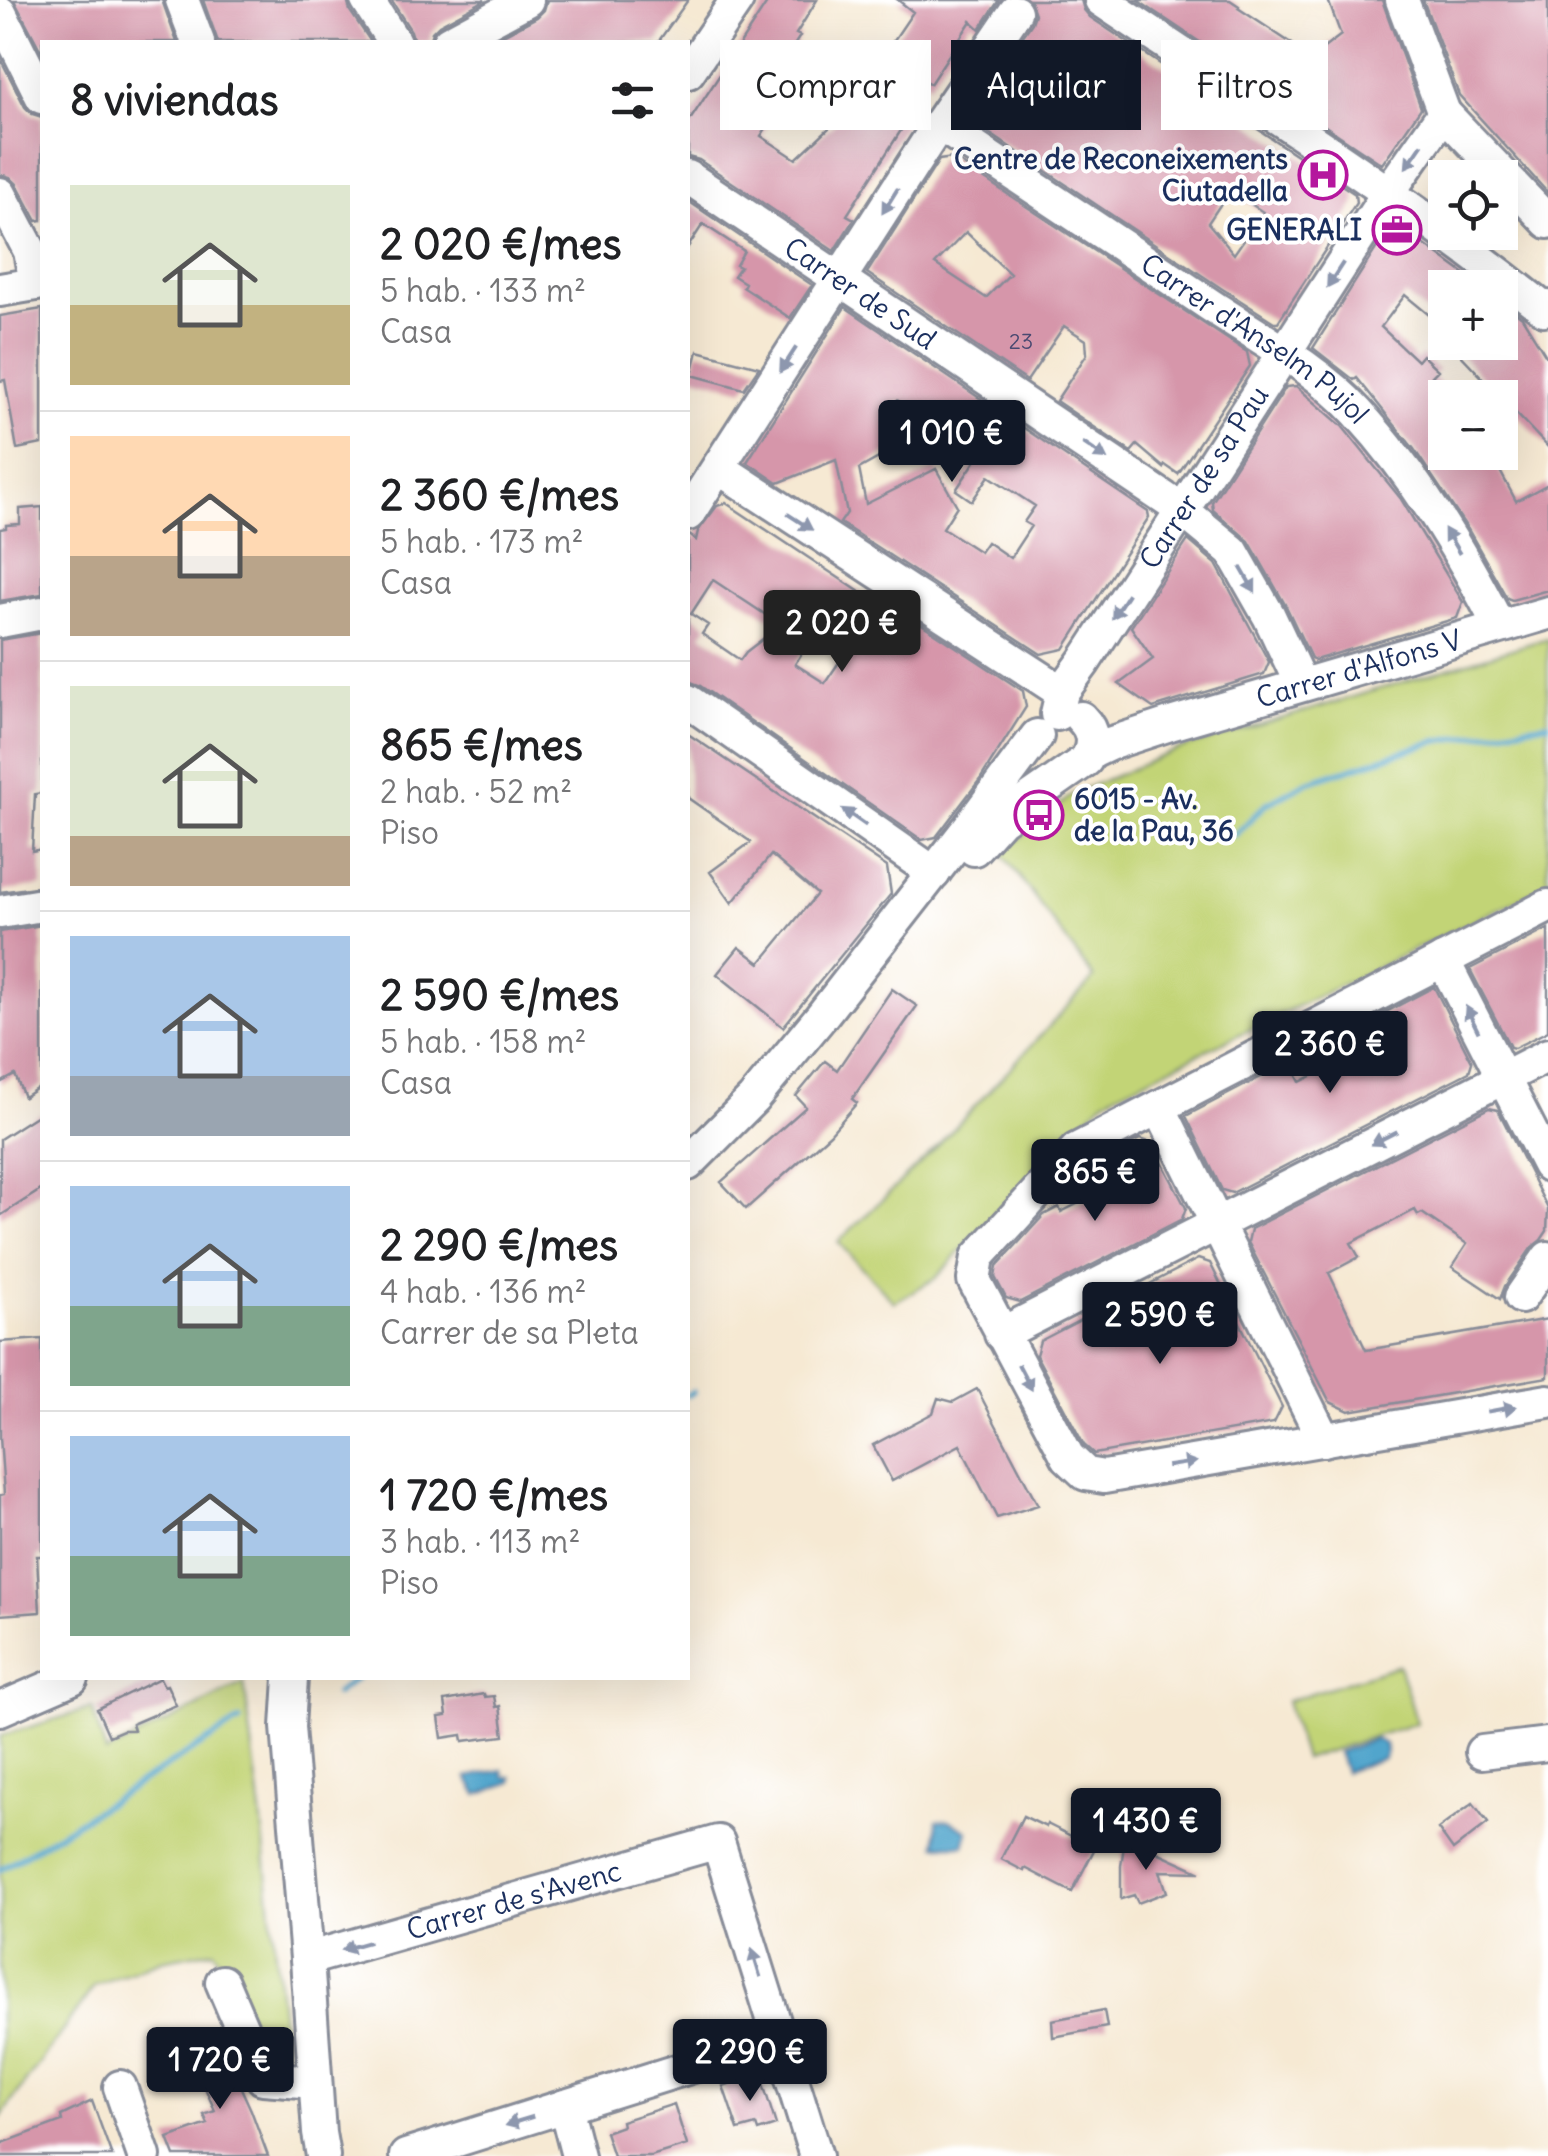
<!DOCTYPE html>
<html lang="es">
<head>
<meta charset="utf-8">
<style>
  :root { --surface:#fff; --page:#f2f2f2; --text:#202124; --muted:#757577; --line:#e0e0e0; --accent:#111827 }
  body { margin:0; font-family:Delius,sans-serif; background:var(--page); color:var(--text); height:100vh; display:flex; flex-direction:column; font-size:38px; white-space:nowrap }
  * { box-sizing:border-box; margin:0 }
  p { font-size:32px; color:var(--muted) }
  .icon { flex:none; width:55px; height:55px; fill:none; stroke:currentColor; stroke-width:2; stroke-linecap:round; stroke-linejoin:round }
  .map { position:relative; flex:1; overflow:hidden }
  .side { position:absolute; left:40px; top:40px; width:650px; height:1640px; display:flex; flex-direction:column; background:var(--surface); border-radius:0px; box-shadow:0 10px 40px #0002 }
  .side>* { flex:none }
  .guide { position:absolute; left:720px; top:40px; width:678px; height:90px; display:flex; gap:20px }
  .buttons { position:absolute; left:1428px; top:160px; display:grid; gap:20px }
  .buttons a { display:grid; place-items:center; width:90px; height:90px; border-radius:0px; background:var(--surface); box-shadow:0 10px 40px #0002; font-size:50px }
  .price { position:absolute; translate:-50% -85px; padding:0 22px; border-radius:10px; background:var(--accent); color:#fff; font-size:32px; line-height:65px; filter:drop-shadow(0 2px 5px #0008) }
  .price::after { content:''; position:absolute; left:50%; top:60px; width:30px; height:22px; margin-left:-15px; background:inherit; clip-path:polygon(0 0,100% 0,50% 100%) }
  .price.on { background:#222; color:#fff }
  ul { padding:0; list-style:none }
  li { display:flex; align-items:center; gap:30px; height:250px; padding:0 30px }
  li+li { border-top:2px solid var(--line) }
  li span { display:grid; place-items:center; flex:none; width:280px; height:200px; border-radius:0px; color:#555 }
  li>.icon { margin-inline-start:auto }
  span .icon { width:120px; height:120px; fill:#fffc; stroke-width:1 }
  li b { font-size:42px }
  h2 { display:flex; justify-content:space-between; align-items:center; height:120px; padding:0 30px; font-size:42px }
  .chip { padding:0 35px; border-radius:0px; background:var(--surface); box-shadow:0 10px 40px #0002; font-size:35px; line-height:90px }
  .chip.on { background:var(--accent); color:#fff }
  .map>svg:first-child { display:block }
</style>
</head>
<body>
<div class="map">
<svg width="1548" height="2156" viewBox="0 0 1548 2156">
  <rect width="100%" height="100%" fill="#fff"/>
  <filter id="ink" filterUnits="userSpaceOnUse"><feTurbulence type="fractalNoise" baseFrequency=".01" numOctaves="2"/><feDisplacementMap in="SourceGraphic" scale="20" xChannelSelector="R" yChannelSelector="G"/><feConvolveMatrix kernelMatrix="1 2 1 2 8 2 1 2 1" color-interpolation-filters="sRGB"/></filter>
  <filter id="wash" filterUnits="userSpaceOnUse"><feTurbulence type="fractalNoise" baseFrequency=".0048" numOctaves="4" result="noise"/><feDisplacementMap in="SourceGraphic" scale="40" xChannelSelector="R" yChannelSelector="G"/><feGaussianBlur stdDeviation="2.25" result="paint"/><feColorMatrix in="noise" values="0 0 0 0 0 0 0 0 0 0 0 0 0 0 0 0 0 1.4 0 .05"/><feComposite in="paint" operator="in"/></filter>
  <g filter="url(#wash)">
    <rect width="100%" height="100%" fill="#f6e9d3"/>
    <path fill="#c2d476" stroke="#6e826a" stroke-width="2.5" d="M 1548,638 L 1548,885 L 1105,1099 L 936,1278 L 894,1302 L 838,1242 L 934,1150 L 1094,978 L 1002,853 L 1074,793 L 1177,750 Z
      M 1399,1665 L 1417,1723 L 1304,1759 L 1286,1701 Z
      M 244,1683 L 261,1813 L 285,2051 L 259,2035 L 214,1950 L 162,1960 L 95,1985 L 0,2118 L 0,1736 L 92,1708 L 106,1753 Z"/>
    <path fill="#51a5cc" stroke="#366a95" stroke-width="2.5" d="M 1375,1739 L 1385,1744 L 1386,1751 L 1384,1758 L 1345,1772 L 1338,1752 Z
      M 503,1770 L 504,1777 L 512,1777 L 512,1782 L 478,1795 L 467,1777 Z
      M 937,1820 L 949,1820 L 968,1831 L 964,1845 L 936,1845 Z"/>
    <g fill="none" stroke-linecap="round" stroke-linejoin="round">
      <path stroke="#51a5cc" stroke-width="6" d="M 1235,835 L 1266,804 L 1307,782 L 1437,741 L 1548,723
        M 688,1395 L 693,1392
        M 336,1694 L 356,1678
        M 0,1870 L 240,1721"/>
    </g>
    <g id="blocks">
      <path fill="#d696aa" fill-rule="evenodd" d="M 14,0 L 162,0 L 177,42 L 42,42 L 42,53 Z
        M 203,0 L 347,0 L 350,11 L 371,42 L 218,42 Z
        M 391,0 L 485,0 L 439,25 L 432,32 L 429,42 L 414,42 L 411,31 Z
        M 547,0 L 688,0 L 658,42 L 490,42 L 537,17 L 544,10 Z
        M 769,0 L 817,0 L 796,34 L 800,36 L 795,44 L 805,51 L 790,74 L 787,72 L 759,115 L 770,122 L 761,136 L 796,159 L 875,85 L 914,110 L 847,215 L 854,219 L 834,251 L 699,160 L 688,157 L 688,123 Z
        M 898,0 L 999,0 L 980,29 L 971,21 L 930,84 L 888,55 L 893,48 L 890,46 L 913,12 Z
        M 1030,0 L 1081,0 L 1084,10 L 1090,17 L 1355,194 L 1356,203 L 1278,322 L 1274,322 L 1221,288 L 971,121 L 970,114 L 986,91 L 1020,114 L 1033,95 L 1055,111 L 1083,84 L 1079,81 L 1082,79 L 1052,58 L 1041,68 L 1014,49 L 1032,23 L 1035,14 ZM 1230,190 L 1263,212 L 1234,254 L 1208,223 Z
        M 1137,0 L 1230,0 L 1239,6 L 1238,8 L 1312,57 L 1341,35 L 1328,0 L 1382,0 L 1421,108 L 1382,164 Z
        M 1423,0 L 1548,0 L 1548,193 L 1459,95 Z
        M 0,58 L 25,107 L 32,114 L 42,117 L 42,220 L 37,221 L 17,184 L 10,177 L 0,174 Z
        M 953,158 L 1247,352 L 1250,366 L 1178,474 L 1165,465 L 1164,468 L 1137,445 L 1131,452 L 1056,401 L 1087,354 L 1086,340 L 1064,326 L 1027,381 L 867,273 L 939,160 ZM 966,232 L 1010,274 L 986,298 L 935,264 Z
        M 688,201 L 812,285 L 790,318 L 743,287 L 745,283 L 734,276 L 740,267 L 736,265 L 744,251 L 703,224 L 688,247 Z
        M 1393,222 L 1484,288 L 1445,288 L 1445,328 L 1405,295 L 1381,327 L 1417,361 L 1422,355 L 1438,370 L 1432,376 L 1452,395 L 1445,398 L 1445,452 L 1477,452 L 1483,461 L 1492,456 L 1516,501 L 1548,484 L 1548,590 L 1512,600 L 1507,598 L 1469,531 L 1414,449 L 1357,378 L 1354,380 L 1313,348 Z
        M 1500,300 L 1522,317 L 1548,359 L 1548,447 L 1458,352 L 1467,342 L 1500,342 Z
        M 845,307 L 1148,512 L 1149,517 L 1064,649 L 1041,654 L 840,523 L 847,513 L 836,460 L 778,483 L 747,462 ZM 897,400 L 980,454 L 956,490 L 972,501 L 989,476 L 1035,506 L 1024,522 L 1031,526 L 1010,558 L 987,542 L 980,552 L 943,528 L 957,506 L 936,469 L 866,504 L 859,469 L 918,436 Z
        M 42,309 L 42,444 L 17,449 L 5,380 L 0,381 L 0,316 Z
        M 698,351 L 759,367 L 744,389 L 692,375 Z
        M 1296,386 L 1342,426 L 1401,499 L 1463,602 L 1457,618 L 1315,660 L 1311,658 L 1286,606 L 1249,541 L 1213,510 L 1212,502 L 1286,387 Z
        M 726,503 L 884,608 L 888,602 L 1023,691 L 1026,707 L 981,778 L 936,837 L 922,840 L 699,685 L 688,681 L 688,534 L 696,540 L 698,531 L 717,506 ZM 713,580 L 781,625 L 746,652 L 740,660 L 702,634 L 708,625 L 691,614 ZM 817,629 L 848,649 L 825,683 L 795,664 Z
        M 42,507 L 42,594 L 0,601 L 0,529 L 6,528 L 6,525 L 20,524 L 20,509 Z
        M 1188,540 L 1216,564 L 1269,662 L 1264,674 L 1153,708 L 1119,684 L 1153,659 L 1131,627 Z
        M 42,633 L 42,793 L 35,794 L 32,851 L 42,849 L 42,886 L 0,892 L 0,640 Z
        M 688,734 L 887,867 L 891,894 L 783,1027 L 717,974 L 739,947 L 760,963 L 817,894 L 771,855 L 732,903 L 710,872 L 751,842 L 688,798 Z
        M 42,925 L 42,1085 L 24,1097 L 15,1075 L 0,1083 L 0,932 Z
        M 1548,929 L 1548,1031 L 1514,1048 L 1510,1047 L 1470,969 Z
        M 1434,987 L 1472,1062 L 1469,1072 L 1232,1193 L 1222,1190 L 1186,1116 L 1290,1062 L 1300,1082 L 1349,1057 L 1385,1038 L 1375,1018 Z
        M 892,989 L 917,1006 L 852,1099 L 857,1103 L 830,1134 L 746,1209 L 721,1182 L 806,1107 L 796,1096 L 825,1061 L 837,1070 Z
        M 1489,1108 L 1498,1110 L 1548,1209 L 1547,1231 L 1541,1240 L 1532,1247 L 1505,1286 L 1500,1299 L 1452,1267 L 1467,1244 L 1422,1213 L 1418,1215 L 1415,1210 L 1351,1243 L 1359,1257 L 1329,1273 L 1366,1350 L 1548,1319 L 1548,1377 L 1349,1411 L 1330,1402 L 1248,1242 L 1251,1229 Z
        M 42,1112 L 42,1189 L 0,1216 L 0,1139 Z
        M 1140,1139 L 1152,1143 L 1186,1208 L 1182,1219 L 1020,1302 L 1006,1298 L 995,1277 L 997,1266 L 1044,1215 L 1059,1207 L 1061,1212 L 1113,1186 L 1100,1160 Z
        M 1198,1259 L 1210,1263 L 1282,1407 L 1274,1423 L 1094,1454 L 1084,1445 L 1036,1355 L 1040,1341 Z
        M 42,1339 L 42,1556 L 37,1556 L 40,1612 L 0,1615 L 0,1495 L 4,1494 L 0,1437 L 0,1342 Z
        M 977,1389 L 1038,1505 L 997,1518 L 960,1445 L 892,1481 L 873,1445 L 933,1413 L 938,1398 L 953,1402 Z
        M 160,1678 L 164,1686 L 167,1685 L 176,1705 L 132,1724 L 134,1730 L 123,1730 L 109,1736 L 97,1709 Z
        M 484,1694 L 485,1697 L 494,1696 L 496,1707 L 500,1706 L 504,1736 L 463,1741 L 462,1735 L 442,1738 L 439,1717 L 447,1716 L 445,1701 Z
        M 1473,1803 L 1488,1823 L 1453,1850 L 1438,1829 Z
        M 1023,1816 L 1046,1827 L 1047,1824 L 1095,1848 L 1072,1892 L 1025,1868 L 1024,1871 L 1001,1859 Z
        M 1124,1846 L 1155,1851 L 1201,1872 L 1160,1871 L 1167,1892 L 1138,1903 L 1134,1895 L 1121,1899 L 1121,1866 Z
        M 1104,2010 L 1107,2027 L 1053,2037 L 1052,2020 Z
        M 220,2042 L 251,2110 L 268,2156 L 175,2156 L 168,2138 L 208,2124 L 204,2115 L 215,2111 L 198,2071 L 187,2076 L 180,2060 Z
        M 760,2074 L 776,2125 L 758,2131 L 756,2125 L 738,2130 L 723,2086 Z
        M 92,2101 L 112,2156 L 0,2156 L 0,2144 L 62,2121 L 61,2116 Z
        M 674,2104 L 687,2145 L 651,2156 L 613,2156 L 605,2132 L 622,2126 L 621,2121 Z"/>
    </g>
  </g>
  <g filter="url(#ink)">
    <use href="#blocks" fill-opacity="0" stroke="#888c98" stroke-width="2.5"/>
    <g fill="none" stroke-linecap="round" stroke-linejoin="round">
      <g stroke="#888c98" stroke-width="38">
        <g id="minor">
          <path d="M 182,0 L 198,42"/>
          <path d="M 367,0 L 394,42"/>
          <path d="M 1101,0 C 1250,100 1403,196 1544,309 L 1548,307"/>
          <path d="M 1402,0 L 1444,113"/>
          <path d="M 0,13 L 42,97"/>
          <path d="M 449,42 L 527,0"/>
          <path d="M 688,72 L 737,0"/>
          <path id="s1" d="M 939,124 C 1029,184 1120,244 1210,305 C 1257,336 1319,370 1357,412 C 1415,475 1460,550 1499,626"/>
          <path id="s2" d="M 688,177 L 1182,510 L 1232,551 L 1269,616 L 1301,684"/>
          <path d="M 0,194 L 30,251 L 36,284"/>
          <path d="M 0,290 L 42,283"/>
          <path d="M 719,468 L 1062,692"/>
          <path d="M 688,514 L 939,124 L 1015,12"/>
          <path d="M 0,621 L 42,613"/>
          <path d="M 688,701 L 934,873"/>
          <path id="s3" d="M 1057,714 L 1062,692 L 1084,662 L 1388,193 L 1444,113 L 1548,222"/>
          <path id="s4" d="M 1090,753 L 1109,744 L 1170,724 L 1548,613"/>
          <path d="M 974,849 L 1001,819 L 1086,760 C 1095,745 1094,731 1081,718"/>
          <path d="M 1548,906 L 1076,1150 L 978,1257 L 974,1280 L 1068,1457 L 1086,1474 L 1104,1477 L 1548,1401"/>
          <path d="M 0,912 L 42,905"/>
          <path d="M 1443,960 L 1548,1165"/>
          <path d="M 1159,1107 L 1324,1440"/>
          <path d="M 688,1164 L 753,1099 L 820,1018 L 967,830 L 1037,736"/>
          <path d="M 1521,1297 L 1548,1258"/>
          <path d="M 1001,1334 L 1548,1055"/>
          <path d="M 291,1678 L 288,1727 L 307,1959 L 319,2133 L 323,2156"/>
          <path d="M 0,1709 L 72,1678"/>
          <path d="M 1482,1752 L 1548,1744"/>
          <path id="s5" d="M 307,1959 L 718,1842 L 816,2156"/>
          <path d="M 222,1982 L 263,2078 L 315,2082"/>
          <path d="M 120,2087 L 144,2156"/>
          <path d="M 565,2106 L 578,2156"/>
          <path d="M 406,2156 L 779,2039"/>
        </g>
      </g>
      <use href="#minor" stroke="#fff" stroke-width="32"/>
    </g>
    <defs><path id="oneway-solid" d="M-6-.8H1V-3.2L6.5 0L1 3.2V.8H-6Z" transform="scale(2.5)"/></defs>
    <g fill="#8d97ae">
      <use href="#oneway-solid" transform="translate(1414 156) rotate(125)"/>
      <use href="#oneway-solid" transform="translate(890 201) rotate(122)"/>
      <use href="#oneway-solid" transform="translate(1335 275) rotate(123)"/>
      <use href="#oneway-solid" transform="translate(788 360) rotate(123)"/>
      <use href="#oneway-solid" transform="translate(1095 451) rotate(34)"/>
      <use href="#oneway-solid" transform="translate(800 522) rotate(33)"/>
      <use href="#oneway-solid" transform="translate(1452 541) rotate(-121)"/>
      <use href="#oneway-solid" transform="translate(1248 580) rotate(60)"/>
      <use href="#oneway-solid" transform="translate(1120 606) rotate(123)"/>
      <use href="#oneway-solid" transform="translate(854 817) rotate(-145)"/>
      <use href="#oneway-solid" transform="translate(1472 1019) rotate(-116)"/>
      <use href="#oneway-solid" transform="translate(1384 1138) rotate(153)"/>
      <use href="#oneway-solid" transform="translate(1025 1377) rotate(62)"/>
      <use href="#oneway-solid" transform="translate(1502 1409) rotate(-10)"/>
      <use href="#oneway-solid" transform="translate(1182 1464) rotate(-9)"/>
      <use href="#oneway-solid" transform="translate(355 1946) rotate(164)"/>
      <use href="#oneway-solid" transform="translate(756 1963) rotate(-107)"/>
      <use href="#oneway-solid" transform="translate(519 2121) rotate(163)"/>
    </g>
  </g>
  <defs>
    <g id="hospital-ring" transform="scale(2.5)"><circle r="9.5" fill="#fff" stroke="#b5179e" stroke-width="1.5"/><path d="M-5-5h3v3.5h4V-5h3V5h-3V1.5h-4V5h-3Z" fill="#b5179e"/></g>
    <g id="office-ring" transform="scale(2.5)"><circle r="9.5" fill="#fff" stroke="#b5179e" stroke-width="1.5"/><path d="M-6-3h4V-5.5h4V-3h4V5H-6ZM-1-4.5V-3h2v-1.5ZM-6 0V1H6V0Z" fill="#b5179e"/></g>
    <g id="bus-ring" transform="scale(2.5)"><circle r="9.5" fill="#fff" stroke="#b5179e" stroke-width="1.5"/><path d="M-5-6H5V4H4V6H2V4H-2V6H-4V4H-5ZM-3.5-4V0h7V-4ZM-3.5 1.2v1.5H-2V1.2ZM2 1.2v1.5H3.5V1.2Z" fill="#b5179e"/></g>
  </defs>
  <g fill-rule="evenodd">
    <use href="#hospital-ring" x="1323" y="175"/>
    <use href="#office-ring" x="1397" y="230"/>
    <use href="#bus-ring" x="1039" y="815"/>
  </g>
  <g text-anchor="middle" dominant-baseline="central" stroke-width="8" stroke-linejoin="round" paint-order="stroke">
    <g font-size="22" fill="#4a4971">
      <text x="1021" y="341">23</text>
    </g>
    <g font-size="28" font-weight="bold" fill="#1b2f5e" stroke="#fff" text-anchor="end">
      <text x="1288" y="159">Centre de Reconeixements<tspan x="1288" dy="32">Ciutadella</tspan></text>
      <text x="1362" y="230">GENERALI</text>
      <text x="1074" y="799" text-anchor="start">6015 - Av.<tspan x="1074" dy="32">de la Pau, 36</tspan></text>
    </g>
    <g font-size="28" fill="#1b2f5e" stroke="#fff">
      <text stroke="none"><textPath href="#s2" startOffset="208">Carrer de Sud</textPath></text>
      <text stroke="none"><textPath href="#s1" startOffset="382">Carrer d'Anselm Pujol</textPath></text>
      <text stroke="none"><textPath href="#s3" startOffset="280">Carrer de sa Pau</textPath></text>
      <text stroke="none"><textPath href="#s4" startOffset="282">Carrer d'Alfons V</textPath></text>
      <text stroke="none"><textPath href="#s5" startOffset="215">Carrer de s'Avenc</textPath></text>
    </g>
  </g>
</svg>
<div class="buttons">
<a><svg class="icon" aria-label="locate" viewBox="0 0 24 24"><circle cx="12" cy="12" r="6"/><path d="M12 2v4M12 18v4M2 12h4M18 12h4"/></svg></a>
<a>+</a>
<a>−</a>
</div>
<b class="price" style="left:952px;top:485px">1 010 €</b>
<b class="price on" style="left:842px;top:675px">2 020 €</b>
<b class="price" style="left:1330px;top:1096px">2 360 €</b>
<b class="price" style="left:1095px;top:1224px">865 €</b>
<b class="price" style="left:1160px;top:1367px">2 590 €</b>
<b class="price" style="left:1146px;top:1873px">1 430 €</b>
<b class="price" style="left:750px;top:2104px">2 290 €</b>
<b class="price" style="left:220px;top:2112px">1 720 €</b>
<div class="guide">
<a class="chip">Comprar</a>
<a class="chip on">Alquilar</a>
<a class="chip">Filtros</a>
</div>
<section class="side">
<h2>8 viviendas<svg class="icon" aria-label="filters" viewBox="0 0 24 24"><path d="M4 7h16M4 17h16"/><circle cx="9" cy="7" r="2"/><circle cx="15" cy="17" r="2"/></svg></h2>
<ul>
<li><span style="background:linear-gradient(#dfe7d0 60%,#c2b280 0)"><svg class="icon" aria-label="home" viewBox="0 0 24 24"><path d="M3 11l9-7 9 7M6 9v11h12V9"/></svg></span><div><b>2 020 €/mes</b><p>5 hab. · 133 m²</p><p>Casa</p></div></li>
<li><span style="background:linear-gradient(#ffd9b3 60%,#b9a48a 0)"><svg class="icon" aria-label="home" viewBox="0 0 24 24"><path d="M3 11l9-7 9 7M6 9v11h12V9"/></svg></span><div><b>2 360 €/mes</b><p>5 hab. · 173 m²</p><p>Casa</p></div></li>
<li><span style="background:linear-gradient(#dfe7d0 75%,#b9a48a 0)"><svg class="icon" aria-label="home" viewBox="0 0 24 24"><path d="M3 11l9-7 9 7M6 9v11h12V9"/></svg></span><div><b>865 €/mes</b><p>2 hab. · 52 m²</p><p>Piso</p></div></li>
<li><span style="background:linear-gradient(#a9c7e8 70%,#9aa5b1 0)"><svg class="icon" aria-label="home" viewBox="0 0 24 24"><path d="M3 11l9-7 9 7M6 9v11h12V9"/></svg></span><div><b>2 590 €/mes</b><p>5 hab. · 158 m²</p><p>Casa</p></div></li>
<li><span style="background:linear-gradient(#a9c7e8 60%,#7fa58c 0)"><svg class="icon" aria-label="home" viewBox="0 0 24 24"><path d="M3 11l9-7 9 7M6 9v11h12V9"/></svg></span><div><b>2 290 €/mes</b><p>4 hab. · 136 m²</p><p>Carrer de sa Pleta</p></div></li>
<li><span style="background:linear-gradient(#a9c7e8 60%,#7fa58c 0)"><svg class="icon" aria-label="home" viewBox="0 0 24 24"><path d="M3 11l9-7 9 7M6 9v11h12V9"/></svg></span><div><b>1 720 €/mes</b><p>3 hab. · 113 m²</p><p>Piso</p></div></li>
</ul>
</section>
</div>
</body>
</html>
